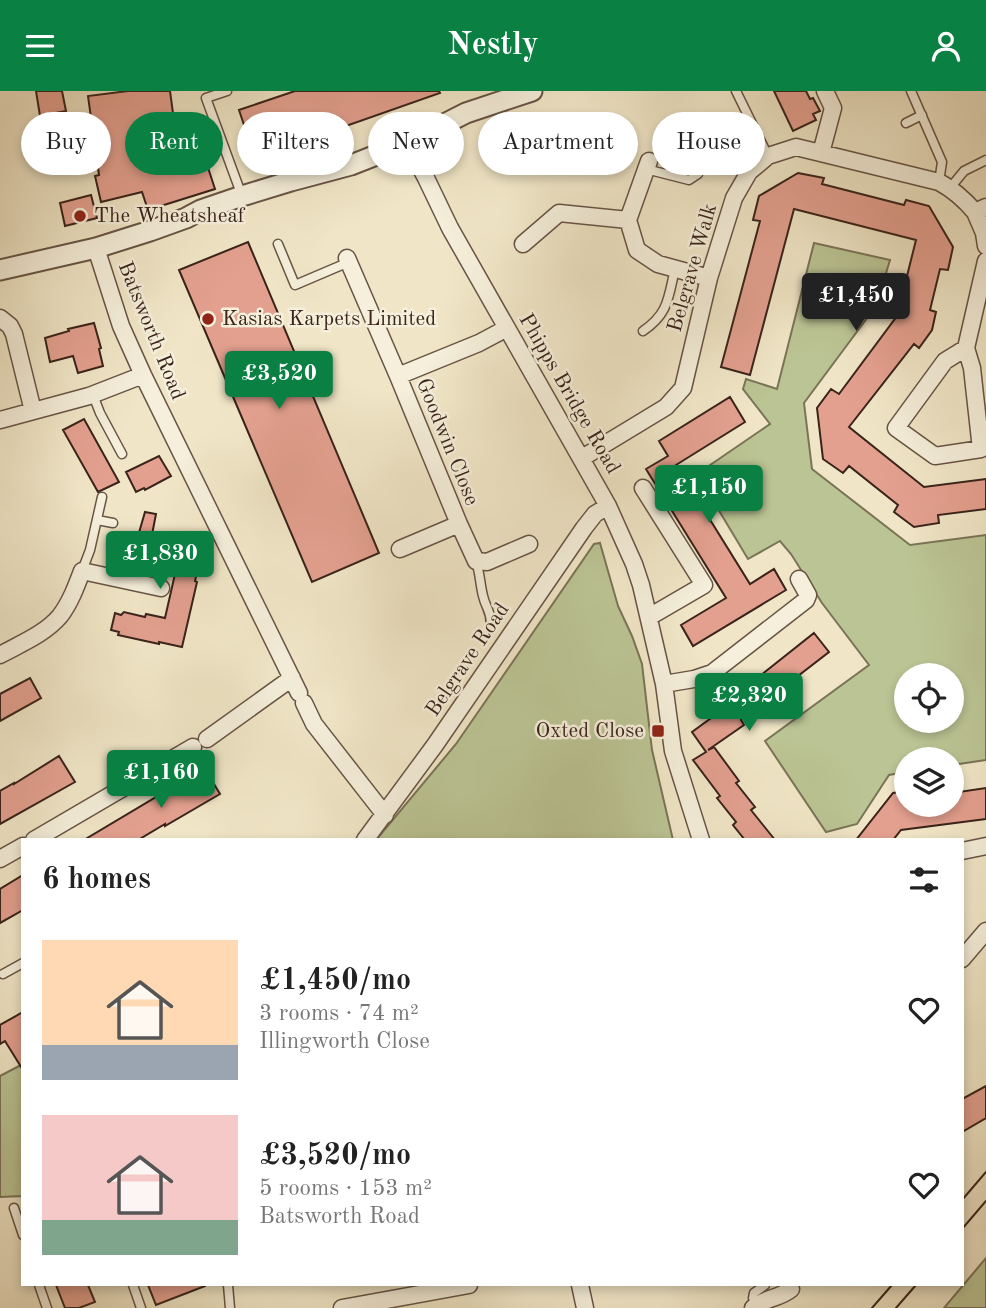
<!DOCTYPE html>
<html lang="en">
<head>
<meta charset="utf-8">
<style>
  :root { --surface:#fff; --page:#f6f6f6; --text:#222; --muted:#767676; --accent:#0b8043 }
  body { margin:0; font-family:"Old Standard TT",serif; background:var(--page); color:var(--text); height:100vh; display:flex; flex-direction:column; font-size:26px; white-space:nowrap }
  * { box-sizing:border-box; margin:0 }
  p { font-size:23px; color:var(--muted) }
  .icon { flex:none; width:38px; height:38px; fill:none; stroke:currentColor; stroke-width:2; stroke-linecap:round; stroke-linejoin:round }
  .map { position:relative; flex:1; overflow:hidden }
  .panel { position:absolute; left:21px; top:747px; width:943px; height:448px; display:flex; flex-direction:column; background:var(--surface); border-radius:0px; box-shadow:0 4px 10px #0003 }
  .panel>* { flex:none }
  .banner { position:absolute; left:21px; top:21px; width:945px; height:63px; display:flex; gap:14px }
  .controls { position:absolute; left:894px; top:572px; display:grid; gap:14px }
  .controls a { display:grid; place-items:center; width:70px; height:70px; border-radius:50%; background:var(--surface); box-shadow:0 4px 10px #0003; font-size:35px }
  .price { position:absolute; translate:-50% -60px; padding:0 16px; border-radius:7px; background:var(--accent); color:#fff; font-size:23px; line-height:46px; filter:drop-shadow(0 2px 4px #0008) }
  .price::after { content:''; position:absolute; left:50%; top:42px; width:21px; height:16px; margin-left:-10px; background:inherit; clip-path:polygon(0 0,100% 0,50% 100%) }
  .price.on { background:#222; color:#fff }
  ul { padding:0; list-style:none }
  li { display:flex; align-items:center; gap:21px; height:175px; padding:0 21px }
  li span { display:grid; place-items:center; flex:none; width:196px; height:140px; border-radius:0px; color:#555 }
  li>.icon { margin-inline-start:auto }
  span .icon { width:84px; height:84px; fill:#fffc; stroke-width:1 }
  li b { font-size:30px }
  h2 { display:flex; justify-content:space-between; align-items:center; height:84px; padding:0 21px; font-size:30px }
  .pill { padding:0 24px; border-radius:32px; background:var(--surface); box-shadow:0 4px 10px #0003; font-size:24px; line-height:63px }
  .pill.on { background:var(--accent); color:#fff }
  header { display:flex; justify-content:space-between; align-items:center; height:91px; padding:0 21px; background:var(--accent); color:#fff; font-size:32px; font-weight:700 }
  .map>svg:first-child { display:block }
</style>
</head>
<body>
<header><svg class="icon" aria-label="menu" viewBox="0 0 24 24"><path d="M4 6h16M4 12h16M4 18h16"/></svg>Nestly<svg class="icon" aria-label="person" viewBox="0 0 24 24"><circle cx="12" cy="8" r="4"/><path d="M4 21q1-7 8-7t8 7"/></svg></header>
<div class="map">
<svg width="986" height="1217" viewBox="0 0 986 1217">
  <rect width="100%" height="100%" fill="#f0e6c7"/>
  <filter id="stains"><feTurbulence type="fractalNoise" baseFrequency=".00286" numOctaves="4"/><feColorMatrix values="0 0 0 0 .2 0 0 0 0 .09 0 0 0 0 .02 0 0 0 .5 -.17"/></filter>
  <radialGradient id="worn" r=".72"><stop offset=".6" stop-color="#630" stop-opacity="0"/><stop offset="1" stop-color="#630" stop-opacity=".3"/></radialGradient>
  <path fill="#bbc494" stroke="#7a7457" stroke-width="2" fill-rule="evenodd" d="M 814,152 L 890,169 L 876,215 L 804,312 L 812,378 L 910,454 L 986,444 L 986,669 L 952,674 L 952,668 L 906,668 L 906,681 L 889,684 L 857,733 L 826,741 L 765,650 L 869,574 L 822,512 L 791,463 L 780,450 L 748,468 L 697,383 L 770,333 L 743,298 L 746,288 L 777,298 ZM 906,584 L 952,584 L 952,630 L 906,630 Z
    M 600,452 L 618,515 L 632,545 L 642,573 L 652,659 L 673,749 L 376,749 L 456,653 L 594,453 Z
    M 23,973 L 23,1105 L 0,1106 L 0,985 Z
    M 986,1167 L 986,1217 L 944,1217 Z"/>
  <path fill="#e3a08f" stroke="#39231a" stroke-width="2" d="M 36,0 L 62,0 L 66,20 L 40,25 Z
    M 128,0 L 170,0 L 177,52 L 198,46 L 215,98 L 148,119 L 142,101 L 101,111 L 95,85 L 99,84 L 88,5 Z
    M 295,0 L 439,0 L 440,2 L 255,67 L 239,19 Z
    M 774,0 L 806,0 L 810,8 L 813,7 L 820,20 L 813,23 L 816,29 L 793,40 Z
    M 798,82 L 824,87 L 822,93 L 904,114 L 906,109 L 929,115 L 953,156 L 948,179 L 940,178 L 930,219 L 936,221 L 932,239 L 919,257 L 914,253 L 849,336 L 924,396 L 986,388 L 986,418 L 938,424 L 939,432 L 914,436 L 894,421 L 898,414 L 849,375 L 843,382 L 823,368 L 817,317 L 831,298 L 839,303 L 897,225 L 916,149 L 794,118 L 750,284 L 721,276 L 760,130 L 753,129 L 759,105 Z
    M 91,104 L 97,127 L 65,135 L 60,112 Z
    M 248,151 L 379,462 L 312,491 L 179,179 Z
    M 94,232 L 101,257 L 99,258 L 103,275 L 78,282 L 73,265 L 50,271 L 45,247 L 69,240 L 68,238 Z
    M 730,306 L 745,331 L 676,374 L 750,493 L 774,478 L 786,499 L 693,555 L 681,534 L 726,507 L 646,378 L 668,365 L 659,350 Z
    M 84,328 L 119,391 L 98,401 L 63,339 Z
    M 159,365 L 171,385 L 145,399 L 144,397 L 136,401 L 126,381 Z
    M 145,421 L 156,423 L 150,454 L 164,457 L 163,460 L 200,468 L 195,490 L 197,491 L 182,556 L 159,551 L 159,553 L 118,544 L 119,541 L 111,539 L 115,522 L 121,524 L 124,521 L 145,526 L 146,523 L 165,527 L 175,483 L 129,473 L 130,470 L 122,469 L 127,451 L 136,452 Z
    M 814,542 L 829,561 L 741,629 L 744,634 L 708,659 L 714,656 L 739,690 L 736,692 L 755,716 L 751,719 L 775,749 L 745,749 L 733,734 L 736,731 L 717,707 L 720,705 L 693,669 L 706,661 L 692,641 L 729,614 L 727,611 Z
    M 30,587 L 41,607 L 0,630 L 0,603 Z
    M 59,665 L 75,691 L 0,733 L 0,700 L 14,692 L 14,693 Z
    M 206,680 L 220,703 L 165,735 L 165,733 L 138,749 L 84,749 L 178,693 Z
    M 986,697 L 986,728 L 901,739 L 893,749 L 856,749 L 893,702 L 906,700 L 906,714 L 952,714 L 952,702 Z
    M 23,784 L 23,819 L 0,832 L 0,798 Z
    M 23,921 L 23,979 L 5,950 L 0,953 L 0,934 Z
    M 986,995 L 986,1027 L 962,1041 L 962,1008 Z
    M 56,1194 L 88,1194 L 95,1211 L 79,1217 L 65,1217 Z
    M 148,1194 L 205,1194 L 205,1195 L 156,1214 Z"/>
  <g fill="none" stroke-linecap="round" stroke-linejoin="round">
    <g stroke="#675445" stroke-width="11">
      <path id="service" d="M 227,0 L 206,7 L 242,105
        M 736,0 L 768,65
        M 911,0 L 942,71 L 939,91
        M 906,32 L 922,24
        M 646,78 L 689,89 L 698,83
        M 950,97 L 964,80 L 986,69
        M 278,153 L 295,194 L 349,171
        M 643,240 C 669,222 668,207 675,178
        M 93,304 L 100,322 L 122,363
        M 97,429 L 113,432
        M 476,470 C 480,482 480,493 483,505 C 486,518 491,519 491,534
        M 82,480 L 90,459 L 102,406
        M 3,883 L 23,872
        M 14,1117 L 23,1144
        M 39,1194 L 47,1217
        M 133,1194 L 141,1217
        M 228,1194 L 230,1217
        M 756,1214 L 753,1207 L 754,1202 L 765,1194"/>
    </g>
    <g stroke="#675445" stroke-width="19">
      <path id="minor" d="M 407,52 L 426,87 L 450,137 L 608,415 L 634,473 L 641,494 L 664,593 L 673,660 L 701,749
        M 821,62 L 833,17 L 825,0
        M 975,121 L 984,142 L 986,155
        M 628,129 L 637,159 L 658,173 L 709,187
        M 523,153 L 559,122 L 628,129 L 649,70
        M 96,157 L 121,235 L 143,284 L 299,602
        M 347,167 L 398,285 L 479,252 L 507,237
        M 0,227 L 10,235 L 14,243 L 33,320
        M 966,257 L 972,277 L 981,358 L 935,365 L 896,337 L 945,270 L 966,257 L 986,170
        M 398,285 L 459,433 L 476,470 L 487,471 L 529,453
        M 0,329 L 89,305 L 143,284
        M 582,367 L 666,316 L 683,297 L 709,187 L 734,107 L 749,81 L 768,65 L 796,56 L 939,91 C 954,99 964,108 975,121 L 986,116
        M 643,397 L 704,494 L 649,526
        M 400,458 L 459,433
        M 0,564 C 20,553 45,543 60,525 C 70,512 76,496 82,480 L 161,497
        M 664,593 L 694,588 L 712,582 L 806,509 L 808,504 L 799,488
        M 304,612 L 314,633 L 385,724
        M 207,648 L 292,587
        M 34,749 L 193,656
        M 365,749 L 435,654 L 584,437 L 595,423 L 608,415
        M 962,760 L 986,755
        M 0,768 L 23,755
        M 962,868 L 986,840
        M 580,1194 L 585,1217
        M 342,1217 L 469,1194
        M 753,1217 C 766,1206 779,1208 791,1198"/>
    </g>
    <g stroke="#675445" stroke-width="23">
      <path id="tertiary" d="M 0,179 L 96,157 L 150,140 L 186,127 L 201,119 L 242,105 L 291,90 L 351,74 L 407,52 L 466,22 L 532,0"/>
    </g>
    <use href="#service" stroke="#f5efdb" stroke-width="8"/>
    <use href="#minor" stroke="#f5efdb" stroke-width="16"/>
    <use href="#tertiary" stroke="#f5efdb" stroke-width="19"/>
    <path stroke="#39231a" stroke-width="2" d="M 962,1109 L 986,1081
      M 962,1138 L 986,1110
      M 872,1217 L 892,1194
      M 896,1217 L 916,1194"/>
  </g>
  <g fill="#8f2418" stroke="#f5efdb" stroke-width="2.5">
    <circle cx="80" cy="125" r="7"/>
    <circle cx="208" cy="228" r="7"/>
    <rect x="651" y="633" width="14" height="14" rx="3.5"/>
  </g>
  <g text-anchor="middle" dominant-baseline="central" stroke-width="5" stroke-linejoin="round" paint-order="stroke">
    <g font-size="21" fill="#39231a" stroke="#f5efdb" text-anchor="start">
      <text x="94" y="125">The Wheatsheaf</text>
      <text x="222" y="228">Kasias Karpets Limited</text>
      <text x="644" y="640" text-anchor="end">Oxted Close</text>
    </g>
    <g font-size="21" fill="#39231a" stroke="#f5efdb">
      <text transform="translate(693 177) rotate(-74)">Belgrave Walk</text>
      <text transform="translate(151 240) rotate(68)">Batsworth Road</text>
      <text transform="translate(569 303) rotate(60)">Phipps Bridge Road</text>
      <text transform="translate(447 351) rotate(68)">Goodwin Close</text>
      <text transform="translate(468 569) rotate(-56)">Belgrave Road</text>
    </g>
  </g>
  <rect width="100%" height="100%" filter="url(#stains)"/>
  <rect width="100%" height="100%" fill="url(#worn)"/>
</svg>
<div class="controls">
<a><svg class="icon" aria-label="locate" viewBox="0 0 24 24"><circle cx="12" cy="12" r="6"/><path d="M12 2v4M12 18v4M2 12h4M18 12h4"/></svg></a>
<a><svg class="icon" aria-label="layers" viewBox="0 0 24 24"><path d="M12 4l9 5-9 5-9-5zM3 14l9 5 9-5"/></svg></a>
</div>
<b class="price on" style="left:856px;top:242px">£1,450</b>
<b class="price" style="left:279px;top:320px">£3,520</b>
<b class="price" style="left:709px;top:434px">£1,150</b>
<b class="price" style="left:160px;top:500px">£1,830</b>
<b class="price" style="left:749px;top:642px">£2,320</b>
<b class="price" style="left:161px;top:719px">£1,160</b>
<div class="banner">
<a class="pill">Buy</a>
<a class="pill on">Rent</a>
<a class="pill">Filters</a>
<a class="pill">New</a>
<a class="pill">Apartment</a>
<a class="pill">House</a>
</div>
<section class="panel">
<h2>6 homes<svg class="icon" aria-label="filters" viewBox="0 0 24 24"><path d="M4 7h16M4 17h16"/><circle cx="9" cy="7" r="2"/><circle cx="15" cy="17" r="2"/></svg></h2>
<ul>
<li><span style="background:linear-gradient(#ffd9b3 75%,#9aa5b1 0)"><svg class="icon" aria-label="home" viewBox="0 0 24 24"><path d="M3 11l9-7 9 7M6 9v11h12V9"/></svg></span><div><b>£1,450/mo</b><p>3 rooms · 74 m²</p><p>Illingworth Close</p></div><svg class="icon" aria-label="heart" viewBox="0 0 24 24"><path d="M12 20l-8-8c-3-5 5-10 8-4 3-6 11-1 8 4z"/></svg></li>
<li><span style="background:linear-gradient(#f6c9c9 75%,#7fa58c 0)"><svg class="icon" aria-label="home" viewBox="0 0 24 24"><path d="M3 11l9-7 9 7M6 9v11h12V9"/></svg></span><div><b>£3,520/mo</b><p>5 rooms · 153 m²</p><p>Batsworth Road</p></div><svg class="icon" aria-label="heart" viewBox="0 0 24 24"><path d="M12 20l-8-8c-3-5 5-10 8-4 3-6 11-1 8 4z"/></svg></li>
</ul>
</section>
</div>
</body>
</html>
